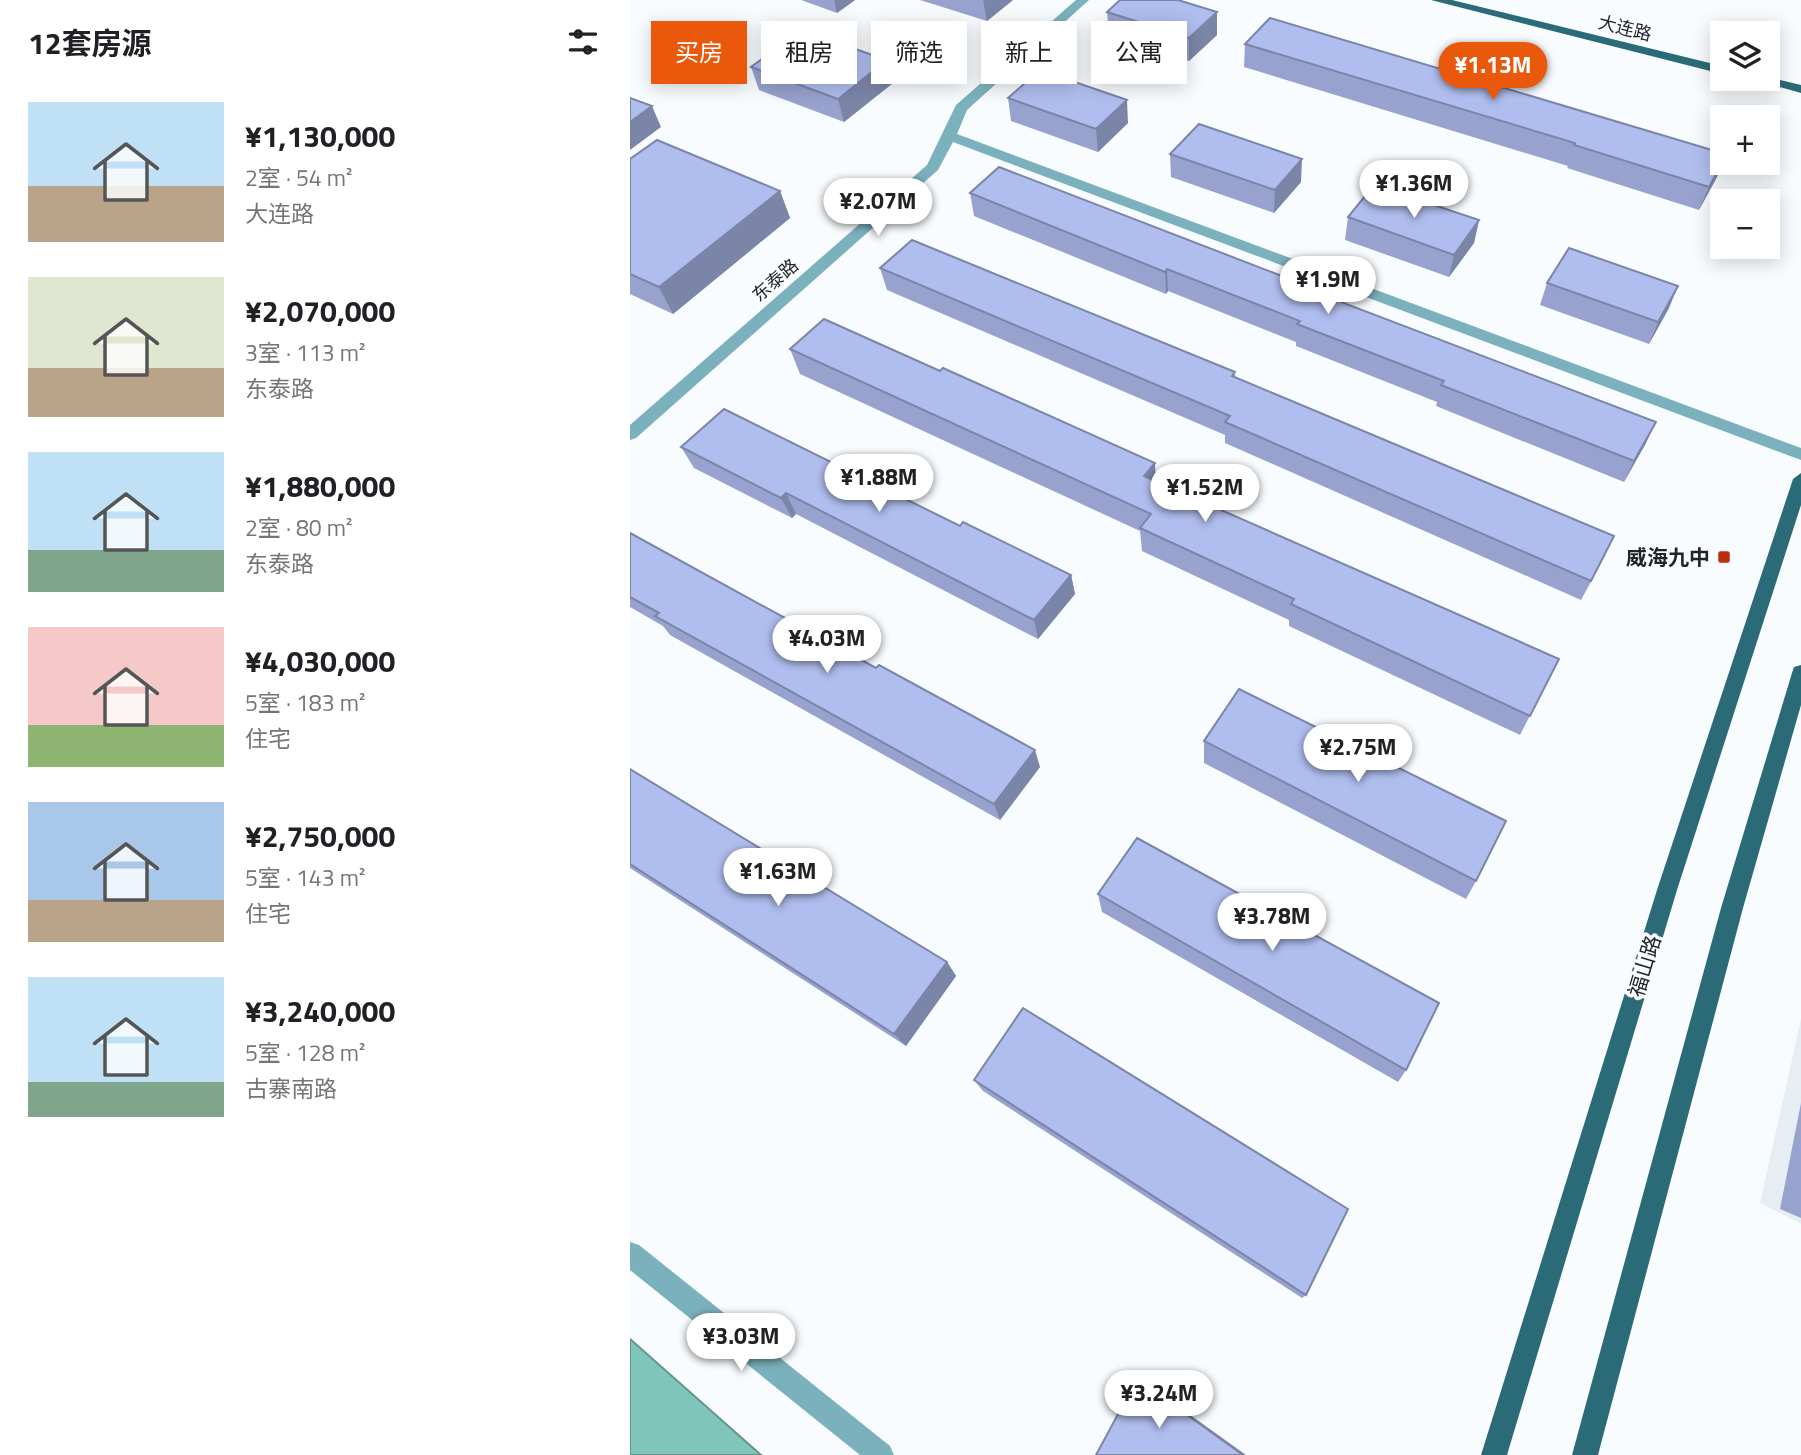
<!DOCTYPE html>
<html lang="zh">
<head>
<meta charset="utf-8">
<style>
  :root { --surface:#fff; --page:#f2f2f2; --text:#202124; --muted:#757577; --accent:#ea580c }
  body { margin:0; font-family:"Titillium Web","Noto Sans SC",sans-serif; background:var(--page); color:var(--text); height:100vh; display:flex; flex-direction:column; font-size:26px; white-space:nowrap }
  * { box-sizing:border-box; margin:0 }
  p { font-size:23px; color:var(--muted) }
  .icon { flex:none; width:38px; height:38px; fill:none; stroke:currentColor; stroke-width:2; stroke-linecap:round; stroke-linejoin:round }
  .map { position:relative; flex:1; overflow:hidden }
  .details { display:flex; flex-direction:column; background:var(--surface); width:630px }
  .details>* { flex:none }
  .top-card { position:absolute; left:21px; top:21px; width:665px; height:63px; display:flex; gap:14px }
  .buttons { position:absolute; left:1080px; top:21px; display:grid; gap:14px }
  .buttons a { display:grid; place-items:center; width:70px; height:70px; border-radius:0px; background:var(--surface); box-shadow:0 4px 18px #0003; font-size:35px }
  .price { position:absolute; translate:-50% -60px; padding:0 16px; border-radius:24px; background:#fff; color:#222; font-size:23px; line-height:46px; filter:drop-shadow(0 2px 4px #0008) }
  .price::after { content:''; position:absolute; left:50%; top:42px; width:21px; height:16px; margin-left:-10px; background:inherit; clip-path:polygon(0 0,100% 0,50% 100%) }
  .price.active { background:var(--accent); color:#fff }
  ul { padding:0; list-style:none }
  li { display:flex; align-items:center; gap:21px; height:175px; padding:0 28px }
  li span { display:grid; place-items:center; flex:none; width:196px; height:140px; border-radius:0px; color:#555 }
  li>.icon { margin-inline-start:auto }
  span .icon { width:84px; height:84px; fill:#fffc; stroke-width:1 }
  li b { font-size:30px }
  h2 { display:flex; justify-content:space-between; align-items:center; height:84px; padding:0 28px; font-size:30px }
  .chip { padding:0 24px; border-radius:0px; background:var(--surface); box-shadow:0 4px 18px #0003; font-size:24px; line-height:63px }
  .chip.active { background:var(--accent); color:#fff }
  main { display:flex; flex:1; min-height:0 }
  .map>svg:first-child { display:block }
</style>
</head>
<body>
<main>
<section class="details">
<h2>12套房源<svg class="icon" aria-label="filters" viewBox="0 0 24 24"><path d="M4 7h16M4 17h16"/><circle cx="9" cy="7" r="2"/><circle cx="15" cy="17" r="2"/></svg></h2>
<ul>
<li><span style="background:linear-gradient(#bfe0f5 60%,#b9a48a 0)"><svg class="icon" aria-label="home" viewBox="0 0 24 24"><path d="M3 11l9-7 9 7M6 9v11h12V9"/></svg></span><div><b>¥1,130,000</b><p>2室 · 54 m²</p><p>大连路</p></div></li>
<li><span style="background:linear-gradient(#dfe7d0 65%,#b9a48a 0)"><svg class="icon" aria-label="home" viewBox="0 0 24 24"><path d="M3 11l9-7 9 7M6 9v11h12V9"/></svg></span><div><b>¥2,070,000</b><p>3室 · 113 m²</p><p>东泰路</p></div></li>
<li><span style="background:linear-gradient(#bfe0f5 70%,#7fa58c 0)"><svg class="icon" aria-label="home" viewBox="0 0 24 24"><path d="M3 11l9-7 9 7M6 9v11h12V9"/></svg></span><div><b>¥1,880,000</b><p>2室 · 80 m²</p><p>东泰路</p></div></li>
<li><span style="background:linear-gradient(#f6c9c9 70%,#8fb573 0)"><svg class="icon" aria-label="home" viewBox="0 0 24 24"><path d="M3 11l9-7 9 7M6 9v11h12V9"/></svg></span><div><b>¥4,030,000</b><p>5室 · 183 m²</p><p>住宅</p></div></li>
<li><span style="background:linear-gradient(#a9c7e8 70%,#b9a48a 0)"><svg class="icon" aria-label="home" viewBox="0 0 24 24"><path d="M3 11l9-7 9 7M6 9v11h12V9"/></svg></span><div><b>¥2,750,000</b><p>5室 · 143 m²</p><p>住宅</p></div></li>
<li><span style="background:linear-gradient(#bfe0f5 75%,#7fa58c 0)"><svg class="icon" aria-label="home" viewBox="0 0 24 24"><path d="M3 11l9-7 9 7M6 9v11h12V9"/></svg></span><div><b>¥3,240,000</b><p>5室 · 128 m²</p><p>古寨南路</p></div></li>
</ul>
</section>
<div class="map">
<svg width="1171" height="1455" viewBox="0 0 1171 1455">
  <rect width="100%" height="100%" fill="#f9fcfe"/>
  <path fill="#e6eef4" d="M 1171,1019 L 1171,1224 L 1130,1203 Z"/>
  <path fill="#80c5b9" stroke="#63958e" stroke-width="2" d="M 0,1339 L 131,1455 L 0,1455 Z"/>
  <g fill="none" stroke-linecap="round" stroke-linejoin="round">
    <path fill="#7bb1bc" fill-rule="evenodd" d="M 446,0 L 459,0 L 337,110 L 327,134 L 1171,448 L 1171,460 L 323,142 L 308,170 L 6,438 L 0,440 L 0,425 L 297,165 L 326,105 Z
      M 0,1242 L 9,1245 L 260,1446 L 264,1455 L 230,1455 L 0,1270 Z"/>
    <path fill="#2b6b77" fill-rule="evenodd" d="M 801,0 L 822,0 L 1092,66 L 1092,74 Z
      M 1138,77 L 1171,85 L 1171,93 L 1122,79 Z
      M 1171,473 L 1171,505 L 1047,890 L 877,1455 L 851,1455 L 1027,890 L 1163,479 Z
      M 1171,665 L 1171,705 L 1113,908 L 968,1455 L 942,1455 L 1091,908 L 1162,673 L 1164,667 Z"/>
  </g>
  <path fill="#97a3ce" d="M 171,0 L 225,0 L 207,13 Z
    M 290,0 L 383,0 L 357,21 Z
    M 477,12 L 587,35 L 559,61 L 479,35 Z
    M 615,44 L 1092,163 L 1093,163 L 1087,177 L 1069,210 L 937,168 L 938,166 L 614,67 Z
    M 257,60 L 263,83 L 214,122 L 129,90 L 121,67 Z
    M 378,98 L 498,123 L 468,152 L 381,121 Z
    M 540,154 L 671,182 L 644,213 L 541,177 Z
    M 0,159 L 150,191 L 160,218 L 43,314 L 0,294 Z
    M 340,193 L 670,286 L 1016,443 L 994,482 L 806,406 L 807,402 L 666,346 L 666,342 L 538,291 L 536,294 L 344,216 Z
    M 718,217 L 849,220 L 844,243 L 819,277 L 715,240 Z
    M 250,268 L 605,372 L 605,378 L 975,556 L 951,600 L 595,443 L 595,435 L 257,290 Z
    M 917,283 L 1039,308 L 1019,344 L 910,305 Z
    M 160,349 L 526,481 L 929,659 L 890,735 L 659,626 L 659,620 L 512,551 L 510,531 L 170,374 Z
    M 51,447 L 330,526 L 441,575 L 445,594 L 408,639 L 166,514 L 162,518 L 64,468 Z
    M 0,533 L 410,767 L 370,820 L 40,635 L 33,626 L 0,607 Z
    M 574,741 L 846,881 L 836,899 L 574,763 Z
    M 0,769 L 317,962 L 326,976 L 276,1046 L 0,868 Z
    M 468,894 L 776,1070 L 768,1082 L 472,912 Z
    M 344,1080 L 676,1295 L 672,1298 L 353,1091 Z
    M 1171,1103 L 1171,1218 L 1150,1209 Z"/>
  <path fill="#7b85a7" d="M 204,0 L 225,0 L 207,13 Z
    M 353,0 L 383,0 L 357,21 Z
    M 587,12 L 587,35 L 559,61 L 559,38 Z
    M 257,60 L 263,83 L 214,122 L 208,99 Z
    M 497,100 L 498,123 L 468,152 L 466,129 Z
    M 22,106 L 31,127 L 0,150 L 0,122 Z
    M 672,159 L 671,182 L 644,213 L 645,190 Z
    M 1092,163 L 1093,163 L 1087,177 L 1069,210 L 1079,187 Z
    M 150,191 L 160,218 L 43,314 L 29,287 Z
    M 849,220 L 844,243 L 819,277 L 824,255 Z
    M 537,269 L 538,291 L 536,294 L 535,272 Z
    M 1048,286 L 1039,308 L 1019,344 L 1028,322 Z
    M 1026,422 L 1016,443 L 994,482 L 1004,461 Z
    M 525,463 L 526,486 L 514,476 Z
    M 156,493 L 166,514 L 162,518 L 151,498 Z
    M 441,575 L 445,594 L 408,639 L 404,620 Z
    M 405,750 L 410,767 L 370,820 L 364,804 Z
    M 317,962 L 326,976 L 276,1046 L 264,1034 Z
    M 507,1379 L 510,1379 L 616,1455 L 613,1455 Z"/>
  <path fill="#b0beef" stroke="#7b85a7" stroke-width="2" d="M 490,0 L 548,0 L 587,12 L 559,38 L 477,12 Z
    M 640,18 L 1092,153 L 1092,163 L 1079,187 L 944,145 L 945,143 L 615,44 Z
    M 171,30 L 257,60 L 208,99 L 121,67 Z
    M 410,70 L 497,100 L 466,129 L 378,98 Z
    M 0,98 L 22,106 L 0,122 Z
    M 569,124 L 672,159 L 645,190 L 540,154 Z
    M 27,140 L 150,191 L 29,287 L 0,274 L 0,159 Z
    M 369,167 L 670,283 L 669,286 L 1026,422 L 1004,461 L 811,385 L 814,381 L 667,324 L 670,321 L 537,269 L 535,272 L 340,193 Z
    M 744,185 L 849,220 L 824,255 L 718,217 Z
    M 282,240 L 605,372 L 602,376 L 984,536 L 961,581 L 595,422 L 600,416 L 250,268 Z
    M 939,248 L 1048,286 L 1028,322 L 917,283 Z
    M 194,319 L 310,371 L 313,368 L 525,463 L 514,476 L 929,659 L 900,716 L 661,604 L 664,599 L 510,528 L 521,514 L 160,349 Z
    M 94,409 L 330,526 L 333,522 L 441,575 L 404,620 L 156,493 L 151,498 L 51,447 Z
    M 0,533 L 246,668 L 249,665 L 405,750 L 364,804 L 25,616 L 29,613 L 0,597 Z
    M 609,689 L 876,821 L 846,881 L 574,741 Z
    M 0,769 L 317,962 L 264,1034 L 0,864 Z
    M 507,838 L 809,1003 L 776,1070 L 468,894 Z
    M 393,1008 L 718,1209 L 676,1295 L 344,1080 Z
    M 507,1379 L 613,1455 L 466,1455 Z"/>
  <rect fill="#ba2f10" stroke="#f9fcfe" stroke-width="2.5" x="1087" y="550" width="14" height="14" rx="3.5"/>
  <g text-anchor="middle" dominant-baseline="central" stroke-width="7" stroke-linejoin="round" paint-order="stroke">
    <g font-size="18" fill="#1f2428" stroke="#f9fcfe">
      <text transform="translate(995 28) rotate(14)">大连路</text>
      <text transform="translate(145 280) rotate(-41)">东泰路</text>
    </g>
    <g font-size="21" font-weight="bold" fill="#1f2428" stroke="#f9fcfe" text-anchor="end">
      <text x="1080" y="557">威海九中</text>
    </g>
    <g font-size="21" fill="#1f2428" stroke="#f9fcfe">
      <text transform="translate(1014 966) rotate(-73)">福山路</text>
    </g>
  </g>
</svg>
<div class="buttons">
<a><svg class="icon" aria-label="layers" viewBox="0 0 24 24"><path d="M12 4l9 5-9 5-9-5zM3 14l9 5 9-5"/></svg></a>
<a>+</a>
<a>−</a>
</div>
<b class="price active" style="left:863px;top:102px">¥1.13M</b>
<b class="price" style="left:784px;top:220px">¥1.36M</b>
<b class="price" style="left:248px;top:238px">¥2.07M</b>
<b class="price" style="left:698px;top:316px">¥1.9M</b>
<b class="price" style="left:249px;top:514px">¥1.88M</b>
<b class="price" style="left:575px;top:524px">¥1.52M</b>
<b class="price" style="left:197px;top:675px">¥4.03M</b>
<b class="price" style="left:728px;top:784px">¥2.75M</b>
<b class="price" style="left:148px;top:908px">¥1.63M</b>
<b class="price" style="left:642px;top:953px">¥3.78M</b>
<b class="price" style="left:111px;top:1373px">¥3.03M</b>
<b class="price" style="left:529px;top:1430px">¥3.24M</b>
<div class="top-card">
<a class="chip active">买房</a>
<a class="chip">租房</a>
<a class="chip">筛选</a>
<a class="chip">新上</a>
<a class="chip">公寓</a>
</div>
</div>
</main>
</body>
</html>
